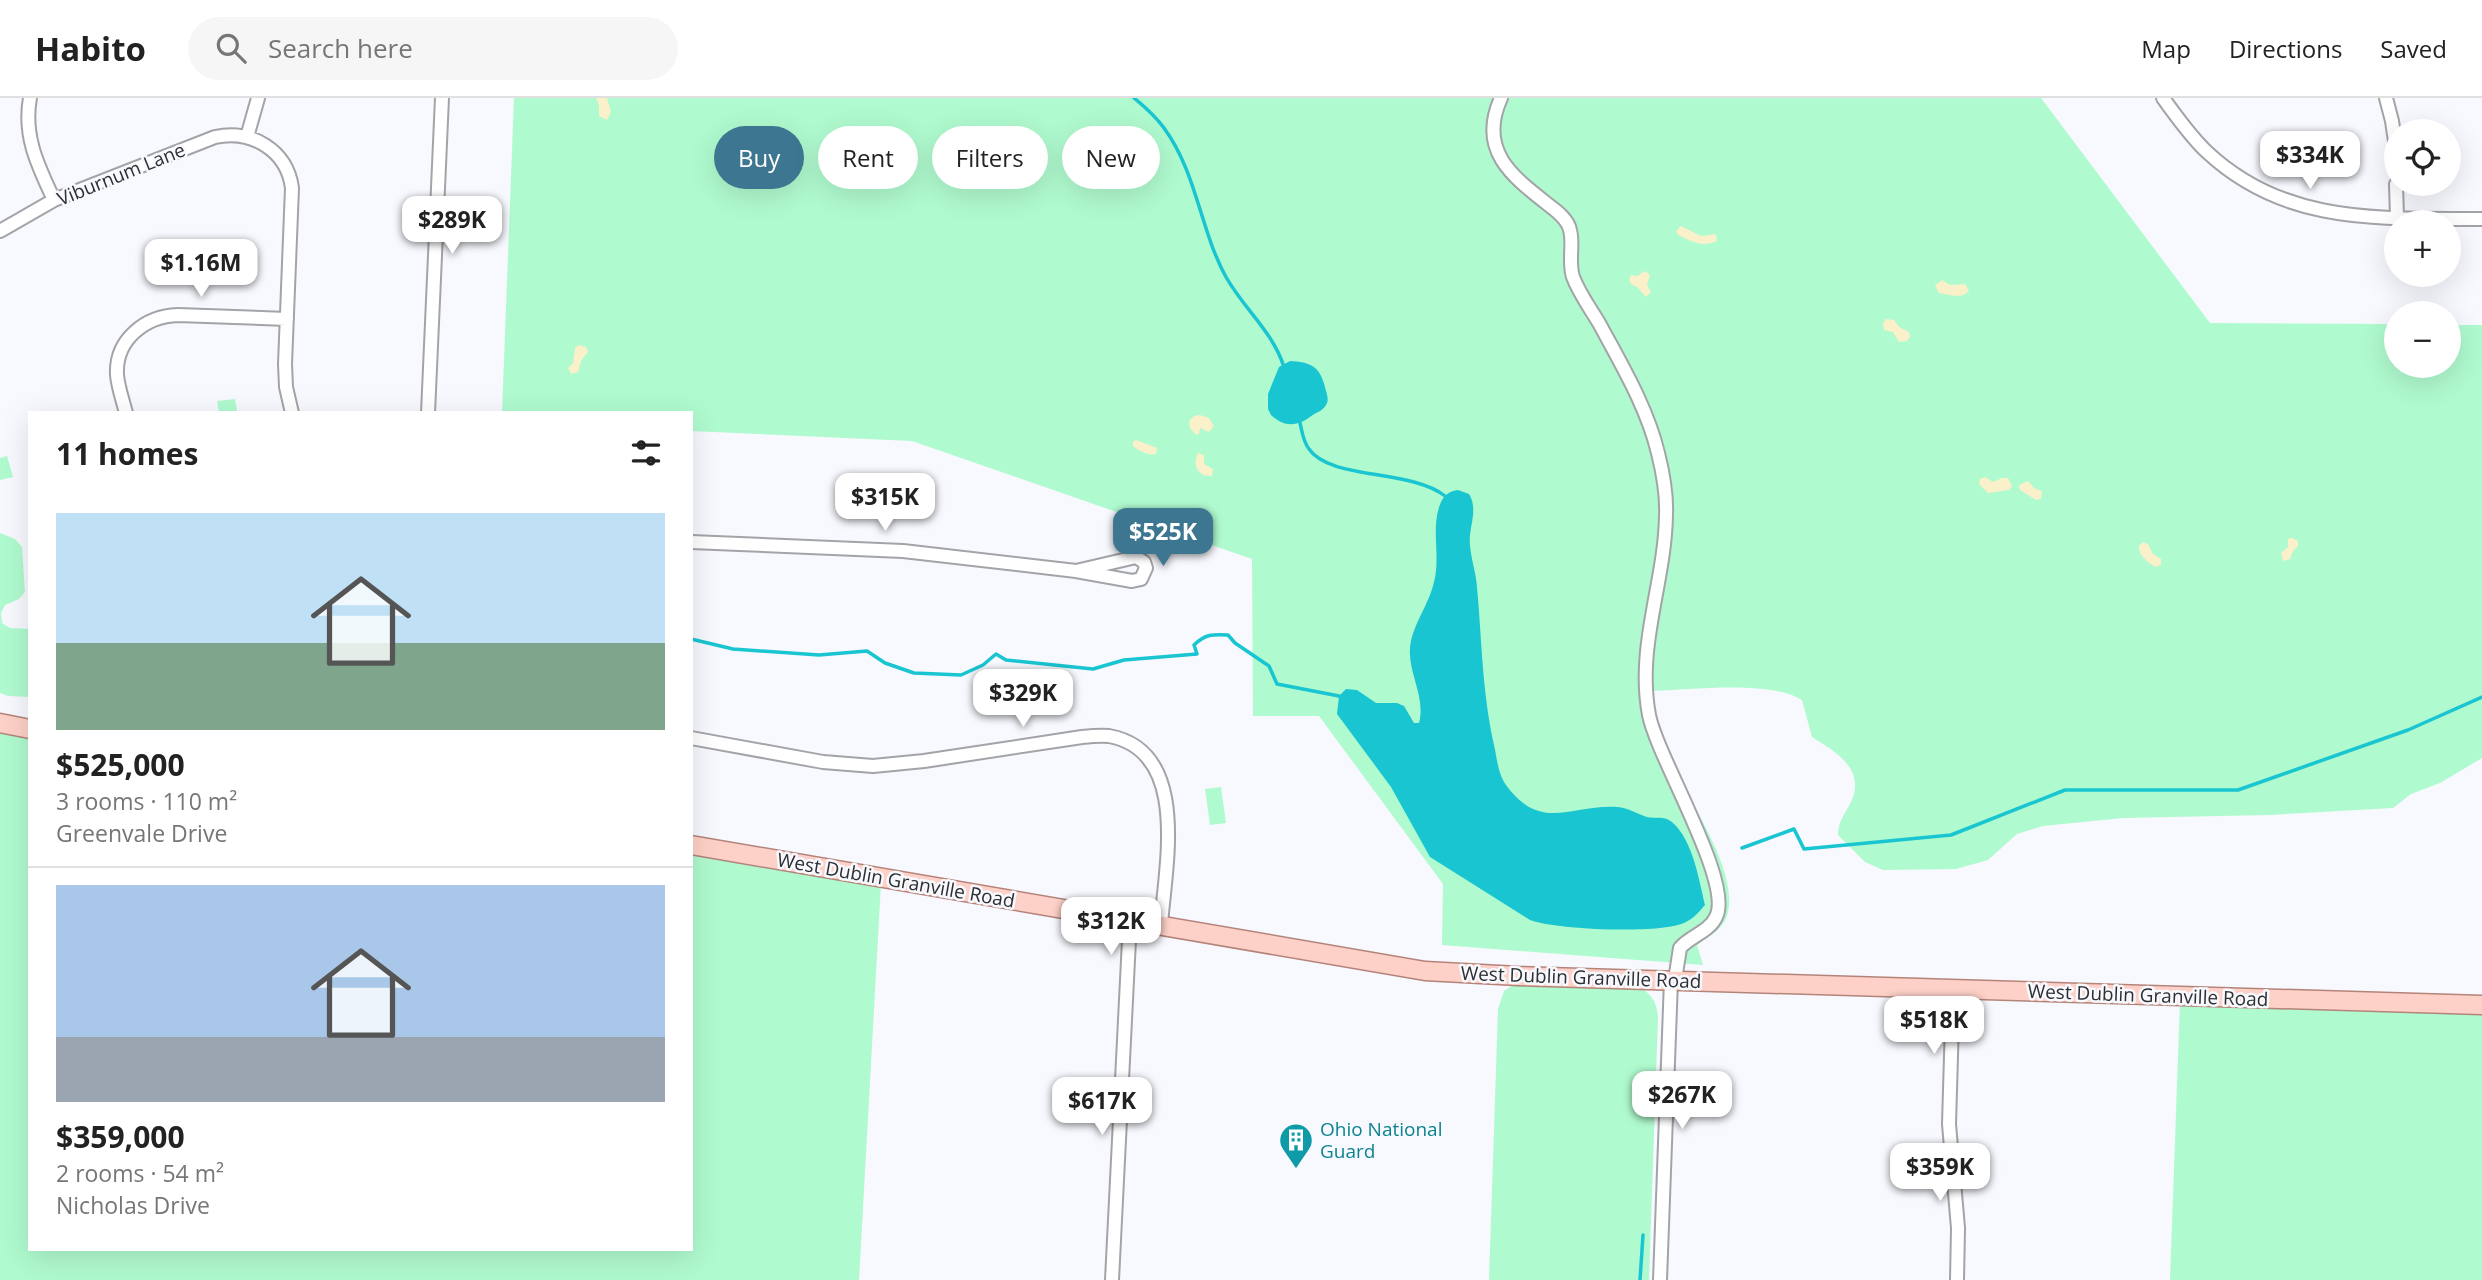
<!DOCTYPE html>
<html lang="en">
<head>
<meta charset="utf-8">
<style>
  :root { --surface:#fff; --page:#f6f6f6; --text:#222; --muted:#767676; --line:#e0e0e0; --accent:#3d7690 }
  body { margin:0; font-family:"Open Sans",sans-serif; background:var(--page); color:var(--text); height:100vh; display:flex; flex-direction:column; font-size:26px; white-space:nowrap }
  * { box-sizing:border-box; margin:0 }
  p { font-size:23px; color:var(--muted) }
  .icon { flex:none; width:38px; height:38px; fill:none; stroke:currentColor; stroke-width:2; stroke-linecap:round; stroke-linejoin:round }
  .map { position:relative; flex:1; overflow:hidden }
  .side { position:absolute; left:28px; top:313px; width:665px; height:840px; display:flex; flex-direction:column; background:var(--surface); border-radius:0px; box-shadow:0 7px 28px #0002 }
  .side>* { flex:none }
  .guide { position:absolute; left:714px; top:28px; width:665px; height:63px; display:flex; gap:14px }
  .fabs { position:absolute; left:2384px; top:21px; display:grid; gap:14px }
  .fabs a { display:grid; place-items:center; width:77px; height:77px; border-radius:50%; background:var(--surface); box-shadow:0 7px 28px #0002; font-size:35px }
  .price { position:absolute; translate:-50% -60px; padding:0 16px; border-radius:14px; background:#fff; color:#222; font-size:23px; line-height:46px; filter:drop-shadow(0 2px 4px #0008) }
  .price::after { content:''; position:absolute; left:50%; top:42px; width:21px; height:16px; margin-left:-10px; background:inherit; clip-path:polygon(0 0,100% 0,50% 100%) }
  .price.active { background:var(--accent); color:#fff }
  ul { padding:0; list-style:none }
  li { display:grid; align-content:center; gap:14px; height:371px; padding:0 28px }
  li+li { border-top:2px solid var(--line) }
  li span { display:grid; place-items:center; height:217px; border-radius:0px; color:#555 }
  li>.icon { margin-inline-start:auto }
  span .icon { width:126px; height:126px; fill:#fffc; stroke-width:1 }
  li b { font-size:30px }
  h2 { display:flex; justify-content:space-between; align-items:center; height:84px; padding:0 28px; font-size:30px }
  .tag { padding:0 24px; border-radius:32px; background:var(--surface); box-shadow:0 7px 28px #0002; font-size:24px; line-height:63px }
  .tag.active { background:var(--accent); color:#fff }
  header { display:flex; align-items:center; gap:42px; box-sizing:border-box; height:98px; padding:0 35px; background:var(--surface); border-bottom:2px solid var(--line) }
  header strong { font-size:33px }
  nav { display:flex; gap:38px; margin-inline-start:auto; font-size:24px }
  .search { width:490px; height:63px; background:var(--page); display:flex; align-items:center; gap:18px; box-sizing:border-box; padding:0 24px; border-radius:38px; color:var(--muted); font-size:26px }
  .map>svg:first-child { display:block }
</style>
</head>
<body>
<header>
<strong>Habito</strong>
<div class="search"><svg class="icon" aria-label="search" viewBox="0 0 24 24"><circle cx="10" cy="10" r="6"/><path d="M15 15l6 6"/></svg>Search here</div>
<nav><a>Map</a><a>Directions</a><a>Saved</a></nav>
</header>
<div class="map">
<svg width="2482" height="1182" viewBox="0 0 2482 1182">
  <rect width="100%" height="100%" fill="#f7f9fe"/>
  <path fill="#b0facf" d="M 514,0 L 2041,0 L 2210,225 L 2396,226 L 2396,268 L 2448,268 L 2448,227 L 2482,227 L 2482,660 L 2440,685 L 2411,696 L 2393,710 L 2269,717 L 2123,720 L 2043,728 L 2017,736 L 1988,762 L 1956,771 L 1883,772 L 1865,764 L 1838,737 C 1838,720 1850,711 1854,696 C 1861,667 1832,652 1812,639 L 1802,602 C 1769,582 1692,592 1653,593 C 1654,615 1659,639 1668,660 C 1686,699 1741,774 1727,818 C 1722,832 1708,839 1697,847 L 1703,867 L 1442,847 L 1443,786 L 1319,618 L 1253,618 L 1252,461 L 912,343 L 691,333 L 691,315 L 502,315 Z
    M 235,301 L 237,313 L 219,315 L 217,303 Z
    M 7,358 L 13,379 L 0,382 L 0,360 Z
    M 0,435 L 15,441 L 22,449 L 25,494 L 19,501 L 5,507 L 1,515 L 2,525 L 10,530 L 30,531 L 30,599 L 8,598 L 0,595 Z
    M 0,634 L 30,639 L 30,1152 L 691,1152 L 691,753 L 881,785 L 859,1182 L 0,1182 Z
    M 1221,689 L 1226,725 L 1210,727 L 1205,691 Z
    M 1518,884 L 1636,888 C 1651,894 1657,904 1658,919 L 1649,1182 L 1489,1182 L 1498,911 L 1504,893 Z
    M 2180,903 L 2482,913 L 2482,1182 L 2170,1182 Z"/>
  <path fill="#faf0ca" d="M 596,0 L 607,0 L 611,14 L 607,22 L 599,18 L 599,7 Z
    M 1681,128 L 1701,138 L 1716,136 L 1717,143 C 1701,150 1692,143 1678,137 L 1676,133 Z
    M 1645,173 L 1650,177 L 1647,187 L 1651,194 L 1646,199 L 1637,189 L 1631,186 L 1629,182 L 1631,177 L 1637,178 Z
    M 1942,182 L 1950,187 L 1965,186 L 1969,193 C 1961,202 1949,196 1939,195 L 1935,187 Z
    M 1886,221 L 1894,222 L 1899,229 L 1909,234 L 1910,239 L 1907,243 L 1899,244 L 1893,234 L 1884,232 L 1883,226 Z
    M 579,247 L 586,249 L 588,254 L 581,263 L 578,274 L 571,276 L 568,270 L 573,265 L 575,250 Z
    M 1200,317 L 1209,320 L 1214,328 L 1209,334 L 1200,330 L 1199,336 L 1196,337 L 1190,330 L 1189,323 L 1194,318 Z
    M 1136,342 L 1157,350 L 1156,356 C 1150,358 1138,353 1133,348 L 1133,344 Z
    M 1198,355 L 1204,357 L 1204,366 L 1213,371 L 1212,378 C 1198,379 1192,367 1198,355 Z
    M 1985,379 L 1993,384 L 2002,380 L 2008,380 L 2012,388 L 2009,392 L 1988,395 L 1979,386 L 1980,381 Z
    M 2028,383 L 2035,391 L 2042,393 L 2041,401 L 2036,402 L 2020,392 L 2019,387 Z
    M 2292,440 L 2298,443 L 2298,448 L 2293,453 L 2290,461 L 2283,463 L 2281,455 L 2288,449 L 2288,441 Z
    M 2143,444 L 2148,446 L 2153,456 L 2161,461 L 2161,467 L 2156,469 C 2148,465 2138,457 2139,448 Z"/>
  <path fill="#19c5d1" d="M 1290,263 C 1310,264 1320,268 1325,289 C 1326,294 1329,300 1327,305 C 1324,313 1316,314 1310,319 C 1296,329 1284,329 1271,317 L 1268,311 L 1268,296 L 1279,269 Z
    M 1458,392 L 1469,396 C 1479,412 1468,430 1470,447 C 1471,461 1476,475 1477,489 C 1482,544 1482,592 1494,647 C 1497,660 1498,676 1506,687 C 1541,735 1572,706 1617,709 C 1629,710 1637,716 1647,719 C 1656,721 1665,717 1673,725 C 1693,743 1699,782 1705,807 C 1699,814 1693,821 1684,825 C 1660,836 1556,832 1530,822 L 1430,759 L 1391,689 L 1337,616 L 1339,598 L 1346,591 L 1357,592 L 1376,605 L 1397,605 L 1404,608 L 1414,625 L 1419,625 C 1426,599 1408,576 1410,550 C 1412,527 1429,507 1434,484 C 1441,458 1430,429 1441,404 C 1445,396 1450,393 1458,392 Z"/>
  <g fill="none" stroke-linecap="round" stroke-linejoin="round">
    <path stroke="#19c5d1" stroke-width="3.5" d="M 1134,0 C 1145,9 1156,19 1164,30 C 1197,75 1200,132 1226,179 C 1244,211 1273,234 1284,269
      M 1299,321 C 1302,331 1302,342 1309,351 C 1330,382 1411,371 1445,398
      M 691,541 L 733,551 L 819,557 L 867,553 L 885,565 L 914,575 L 961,577 L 983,567 L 996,556 L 1006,562 L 1093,571 L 1124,562 L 1197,556 L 1194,547 C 1205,536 1213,536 1228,537 L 1235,545 L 1269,568 L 1277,586 L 1339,598
      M 1742,750 L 1794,731 L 1804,751 L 1951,737 L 2065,692 L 2238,692 L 2408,632 L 2482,599
      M 1640,1182 L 1643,1137"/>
    <g stroke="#a2a4a8" stroke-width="16">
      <path id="minor" d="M 30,0 C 23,38 38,68 54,102
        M 1501,0 C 1477,53 1513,79 1550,108 C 1558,114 1568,122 1570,132 C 1574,147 1568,163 1573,179 C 1579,195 1590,210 1599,225 C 1621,266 1647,309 1658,355 C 1663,375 1667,396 1666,417 C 1665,485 1636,548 1649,617 C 1657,659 1734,785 1716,819 C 1709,834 1690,838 1680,850 L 1675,882
        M 2163,0 C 2177,19 2190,38 2207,54 C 2286,128 2382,120 2482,121
        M 2386,0 L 2392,23 L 2396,50
        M 247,39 L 258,0
        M 2396,86 L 2397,120
        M 0,133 L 54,102 L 215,39 C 251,31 287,52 292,90 L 285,266 L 286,289 L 292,315
        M 126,315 C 123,303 118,289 117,277 C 115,241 146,218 178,217 L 287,221
        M 428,315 L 442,0
        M 691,444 L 903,453 L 1076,473 L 1132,483 L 1141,481 L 1146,470 L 1144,464 L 1136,459 L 1076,473
        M 691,640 L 823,664 L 873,668 L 924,663 L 1082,639 C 1091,638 1101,637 1109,638 C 1191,653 1165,769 1161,827
        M 1953,890 L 1949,1026 L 1958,1130 L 1957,1182
        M 1112,1182 L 1130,822
        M 1660,1182 L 1671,882"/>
    </g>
    <g stroke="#b4847a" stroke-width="21">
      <path id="primary" d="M 0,625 L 30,631
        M 691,747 L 1425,873 L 1518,878 L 2482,907"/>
    </g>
    <use href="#minor" stroke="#fff" stroke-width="12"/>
    <use href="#primary" stroke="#fdd1c7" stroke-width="18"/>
  </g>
  <defs>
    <g id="building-pin" transform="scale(1.75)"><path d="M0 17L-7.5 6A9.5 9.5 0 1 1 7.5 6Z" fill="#0f9aa8" stroke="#f7f9fe"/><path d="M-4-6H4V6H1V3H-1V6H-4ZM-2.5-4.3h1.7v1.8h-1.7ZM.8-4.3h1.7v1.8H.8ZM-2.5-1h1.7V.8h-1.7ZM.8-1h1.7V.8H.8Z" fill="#fff"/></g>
  </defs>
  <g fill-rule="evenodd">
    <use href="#building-pin" x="1296" y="1042"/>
  </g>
  <g text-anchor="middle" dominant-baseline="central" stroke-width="5" stroke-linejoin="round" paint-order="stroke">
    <g font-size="19" fill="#2e2f30" stroke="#f7f9fe">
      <text transform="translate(121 76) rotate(-22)">Viburnum Lane</text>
      <text transform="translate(896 782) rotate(10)">West Dublin Granville Road</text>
      <text transform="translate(1581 879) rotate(2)">West Dublin Granville Road</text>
      <text transform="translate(2148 897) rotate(2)">West Dublin Granville Road</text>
    </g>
    <g font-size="19" fill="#0d838f" stroke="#f7f9fe" text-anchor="start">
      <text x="1320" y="1031">Ohio National<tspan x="1320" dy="22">Guard</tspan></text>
    </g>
  </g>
</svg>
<div class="fabs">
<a><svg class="icon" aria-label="locate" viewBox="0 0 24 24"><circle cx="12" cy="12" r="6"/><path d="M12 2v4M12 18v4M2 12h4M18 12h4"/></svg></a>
<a>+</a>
<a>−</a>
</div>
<b class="price" style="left:2310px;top:93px">$334K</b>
<b class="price" style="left:452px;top:158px">$289K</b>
<b class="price" style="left:201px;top:201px">$1.16M</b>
<b class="price" style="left:885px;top:435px">$315K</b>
<b class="price active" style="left:1163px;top:470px">$525K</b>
<b class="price" style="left:1023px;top:631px">$329K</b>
<b class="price" style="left:1111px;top:859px">$312K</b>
<b class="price" style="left:1934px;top:958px">$518K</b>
<b class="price" style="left:1682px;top:1033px">$267K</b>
<b class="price" style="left:1102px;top:1039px">$617K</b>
<b class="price" style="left:1940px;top:1105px">$359K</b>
<div class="guide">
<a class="tag active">Buy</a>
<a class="tag">Rent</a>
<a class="tag">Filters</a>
<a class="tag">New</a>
</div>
<section class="side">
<h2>11 homes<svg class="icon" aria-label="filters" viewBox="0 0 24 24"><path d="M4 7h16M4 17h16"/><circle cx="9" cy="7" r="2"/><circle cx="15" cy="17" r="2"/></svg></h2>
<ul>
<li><span style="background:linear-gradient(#bfe0f5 60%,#7fa58c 0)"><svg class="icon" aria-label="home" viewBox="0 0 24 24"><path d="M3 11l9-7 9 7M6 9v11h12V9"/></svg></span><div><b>$525,000</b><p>3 rooms · 110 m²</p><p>Greenvale Drive</p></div></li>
<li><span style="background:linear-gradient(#a9c7e8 70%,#9aa5b1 0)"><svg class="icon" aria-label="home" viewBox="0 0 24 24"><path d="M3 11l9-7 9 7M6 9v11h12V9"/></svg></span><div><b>$359,000</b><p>2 rooms · 54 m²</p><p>Nicholas Drive</p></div></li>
</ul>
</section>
</div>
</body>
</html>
